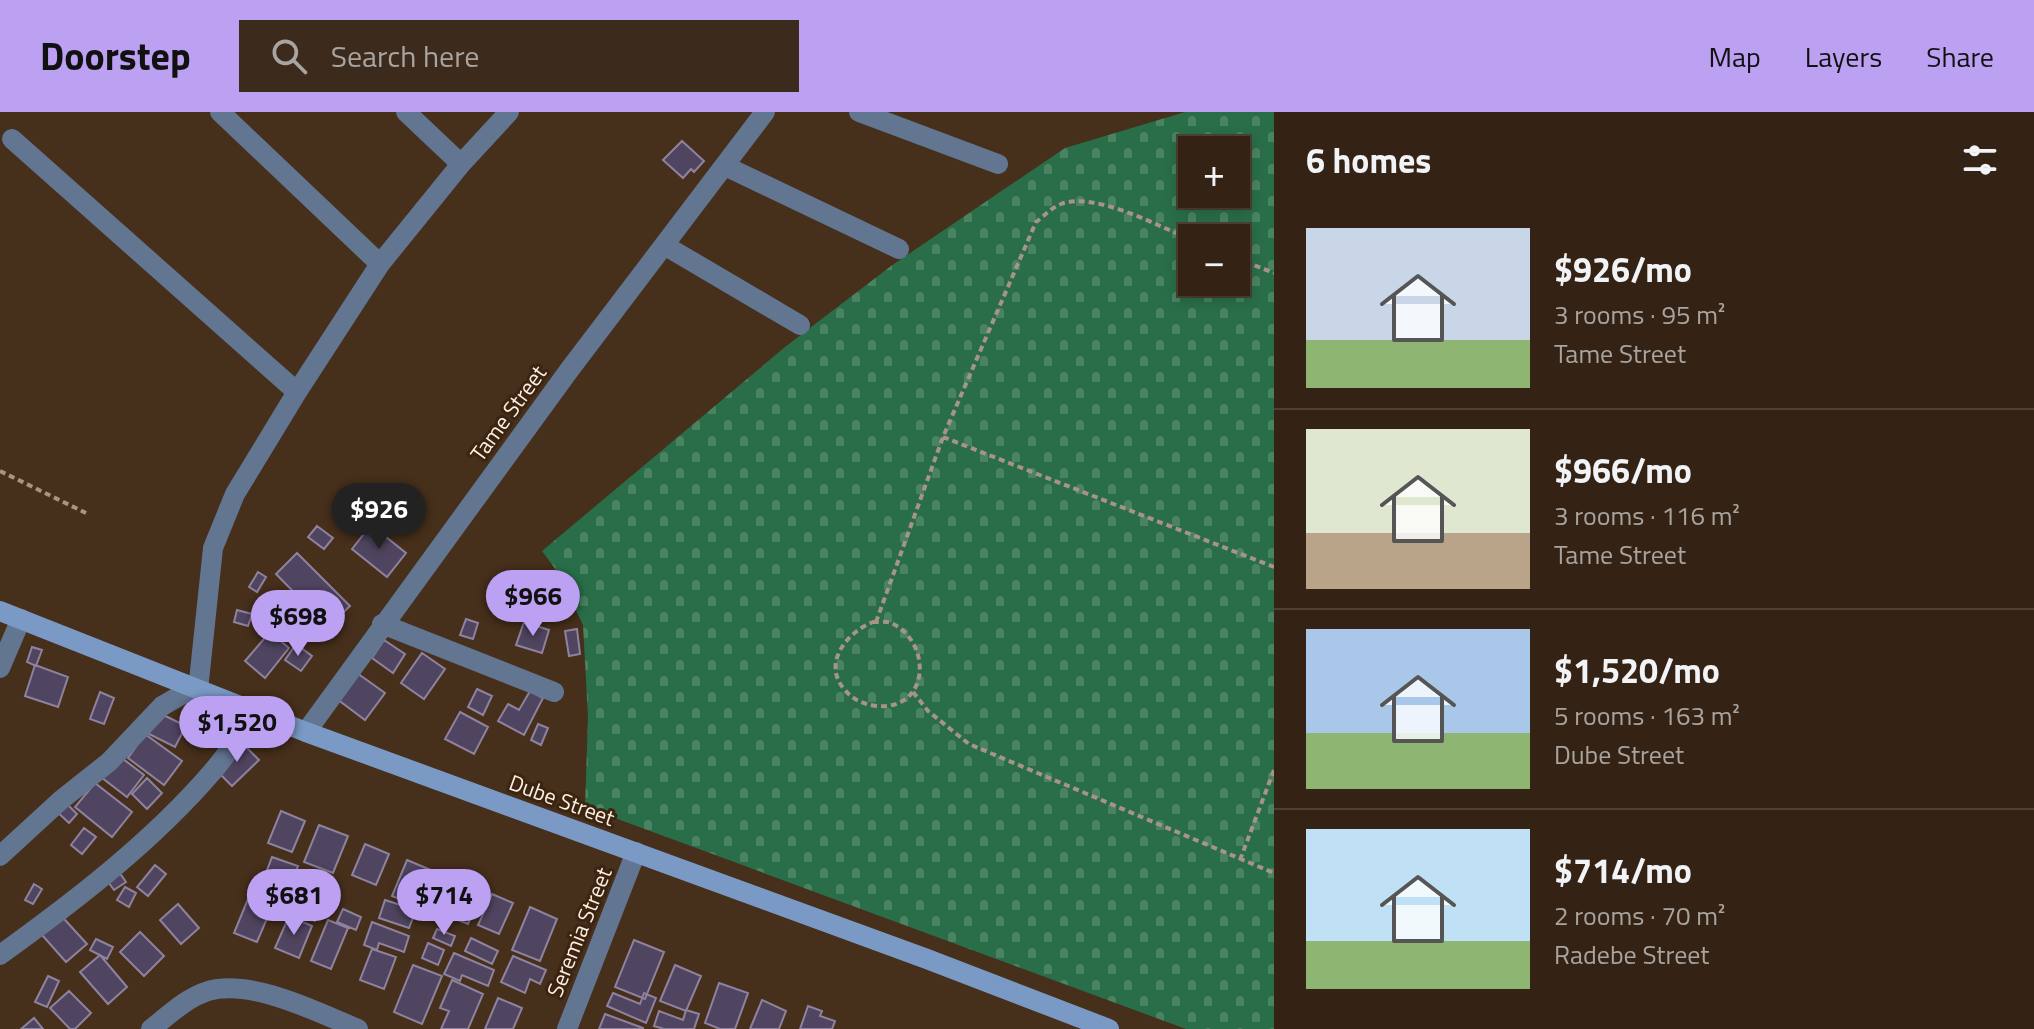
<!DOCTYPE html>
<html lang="en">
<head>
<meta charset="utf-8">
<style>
  :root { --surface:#342314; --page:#3c2b1d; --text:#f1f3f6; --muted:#a9a4a0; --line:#4e4034; --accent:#bca0f2 }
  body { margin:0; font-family:"Titillium Web",sans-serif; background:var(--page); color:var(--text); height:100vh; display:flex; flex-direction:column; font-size:30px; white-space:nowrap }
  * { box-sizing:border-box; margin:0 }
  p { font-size:26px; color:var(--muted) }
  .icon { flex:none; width:44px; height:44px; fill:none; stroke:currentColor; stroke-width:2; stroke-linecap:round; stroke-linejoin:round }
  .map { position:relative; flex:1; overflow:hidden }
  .sheet { display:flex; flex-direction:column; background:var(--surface); width:760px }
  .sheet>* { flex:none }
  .controls { position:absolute; left:1178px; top:24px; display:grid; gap:16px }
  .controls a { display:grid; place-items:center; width:72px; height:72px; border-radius:0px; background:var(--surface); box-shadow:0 4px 12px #0003,0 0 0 2px var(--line); font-size:40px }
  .price { position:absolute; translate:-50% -68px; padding:0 18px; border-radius:28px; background:var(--accent); color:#111; font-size:26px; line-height:52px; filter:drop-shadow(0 2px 4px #0008) }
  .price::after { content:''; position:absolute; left:50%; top:48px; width:24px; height:18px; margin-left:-12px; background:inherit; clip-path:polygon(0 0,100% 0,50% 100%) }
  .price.selected { background:#222; color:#fff }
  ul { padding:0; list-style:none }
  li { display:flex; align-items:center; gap:24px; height:200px; padding:0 32px }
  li+li { border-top:2px solid var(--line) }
  li span { display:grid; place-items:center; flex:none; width:224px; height:160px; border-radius:0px; color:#555 }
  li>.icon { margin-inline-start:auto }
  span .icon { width:96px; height:96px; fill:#fffc; stroke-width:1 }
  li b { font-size:34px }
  h2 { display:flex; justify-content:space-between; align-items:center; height:96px; padding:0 32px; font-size:34px }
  header { display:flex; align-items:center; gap:48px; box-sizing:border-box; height:112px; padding:0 40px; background:var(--accent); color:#111 }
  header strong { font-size:38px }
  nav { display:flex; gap:44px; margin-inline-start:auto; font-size:28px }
  .search { width:560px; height:72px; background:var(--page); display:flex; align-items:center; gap:20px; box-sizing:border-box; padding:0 28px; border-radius:0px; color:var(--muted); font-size:30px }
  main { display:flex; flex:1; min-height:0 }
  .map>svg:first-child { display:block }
</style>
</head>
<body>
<header>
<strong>Doorstep</strong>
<div class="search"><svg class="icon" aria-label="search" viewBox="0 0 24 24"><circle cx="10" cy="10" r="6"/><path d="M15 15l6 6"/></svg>Search here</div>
<nav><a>Map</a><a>Layers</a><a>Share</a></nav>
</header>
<main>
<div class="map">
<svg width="1274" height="917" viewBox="0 0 1274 917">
  <defs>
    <pattern id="cemetery-stones" width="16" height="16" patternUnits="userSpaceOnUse" patternTransform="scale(2)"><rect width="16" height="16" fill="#296e48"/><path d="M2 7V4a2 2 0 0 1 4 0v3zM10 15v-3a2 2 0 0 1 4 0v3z" fill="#498362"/></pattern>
  </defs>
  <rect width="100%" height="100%" fill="#462f1b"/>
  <path fill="url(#cemetery-stones)" fill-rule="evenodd" d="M 1185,0 L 1274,0 L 1274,917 L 1186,917 L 585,695 L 588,605 L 583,513 L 556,458 L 542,439 L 785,235 L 891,154 L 1065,36 ZM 1192,38 L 1236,38 L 1236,82 L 1192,82 ZM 1192,126 L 1236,126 L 1236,170 L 1192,170 Z"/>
  <path fill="#504560" stroke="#8e829f" stroke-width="2" d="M 682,29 L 704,49 L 694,60 L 691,57 L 683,66 L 663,48 Z
    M 371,413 L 406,441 L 387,465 L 352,437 Z
    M 317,414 L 333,426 L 324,437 L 308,425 Z
    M 297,441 L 350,494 L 328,515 L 276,462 Z
    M 258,460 L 266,465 L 257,480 L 249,475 Z
    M 283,489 L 299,499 L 294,506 L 278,496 Z
    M 237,498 L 252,502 L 248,514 L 234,510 Z
    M 466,507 L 478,511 L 473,527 L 460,523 Z
    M 524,510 L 549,518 L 542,541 L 516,533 Z
    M 577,517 L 580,542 L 569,544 L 565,519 Z
    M 270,520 L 289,536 L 265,566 L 245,549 Z
    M 384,528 L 405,542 L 393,561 L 372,546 Z
    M 296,532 L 312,544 L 301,559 L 285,548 Z
    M 32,535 L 42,538 L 36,554 L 27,550 Z
    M 422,541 L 445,557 L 424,587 L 401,571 Z
    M 35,553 L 68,565 L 58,595 L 25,584 Z
    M 357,561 L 385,581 L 365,608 L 337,587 Z
    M 477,577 L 492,584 L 483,603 L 468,595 Z
    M 530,579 L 543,586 L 524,623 L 498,609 L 508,592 L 519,598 Z
    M 100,580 L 114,586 L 104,612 L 90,607 Z
    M 153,598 L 186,614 L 175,635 L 143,619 Z
    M 460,600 L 488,615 L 474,642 L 445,627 Z
    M 538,612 L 548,616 L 541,633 L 531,628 Z
    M 145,622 L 182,649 L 164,673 L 128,646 Z
    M 242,631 L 259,648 L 232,674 L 215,657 Z
    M 114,640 L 144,663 L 127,685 L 97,662 Z
    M 147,666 L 162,681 L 147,697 L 132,682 Z
    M 95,671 L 132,700 L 112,725 L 75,695 Z
    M 61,686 L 77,702 L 69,711 L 52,695 Z
    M 281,699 L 305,709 L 292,740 L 268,731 Z
    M 319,713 L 348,724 L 333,761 L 304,750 Z
    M 84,716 L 96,725 L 82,742 L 71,733 Z
    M 365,732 L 389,742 L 376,773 L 352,763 Z
    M 272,745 L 298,754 L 292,770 L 266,761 Z
    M 407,748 L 431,758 L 422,780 L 430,783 L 424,797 L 392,784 Z
    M 112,750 L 126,770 L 114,778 L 100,759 Z
    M 155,753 L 166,762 L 148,784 L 137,775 Z
    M 449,765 L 482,779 L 468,812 L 435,799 Z
    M 34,772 L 42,777 L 33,792 L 25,788 Z
    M 125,775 L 136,781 L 129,795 L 117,788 Z
    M 291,779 L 323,792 L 315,809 L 284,796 Z
    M 492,782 L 513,791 L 499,822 L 478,813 Z
    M 248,787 L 271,797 L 257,830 L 234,821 Z
    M 385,788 L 416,798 L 409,816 L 379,806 Z
    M 178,792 L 199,816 L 181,832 L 160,808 Z
    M 530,795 L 557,807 L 540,849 L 512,838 Z
    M 55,797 L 87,832 L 66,850 L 35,815 Z
    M 343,797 L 361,805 L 356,818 L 337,810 Z
    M 289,804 L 312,814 L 299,846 L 275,836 Z
    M 328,808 L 348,816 L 331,857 L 311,849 Z
    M 372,810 L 409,824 L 404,840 L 379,831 L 377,838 L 364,833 Z
    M 437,817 L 455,824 L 451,834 L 433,826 Z
    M 140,820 L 164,844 L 144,864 L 120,840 Z
    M 471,826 L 498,839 L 492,852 L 465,839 Z
    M 96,827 L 113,835 L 107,847 L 90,838 Z
    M 634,828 L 664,840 L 645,887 L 615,875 Z
    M 428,831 L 444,838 L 438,853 L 422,846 Z
    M 372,837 L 396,845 L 384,877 L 360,868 Z
    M 454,841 L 494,858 L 488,874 L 462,863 L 460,869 L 444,862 Z
    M 100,843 L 127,875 L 108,892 L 80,860 Z
    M 513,844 L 546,858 L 540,872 L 530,867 L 525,881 L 501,870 Z
    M 413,853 L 442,864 L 422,912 L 394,900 Z
    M 675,853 L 701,864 L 686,899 L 660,889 Z
    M 48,864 L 59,869 L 47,895 L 35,890 Z
    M 452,868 L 483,882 L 468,917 L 441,917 L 449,899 L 440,896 Z
    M 719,871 L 748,881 L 735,917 L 720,917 L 705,911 Z
    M 69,879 L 91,901 L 75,917 L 70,917 L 50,896 Z
    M 613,881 L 640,892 L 644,881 L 656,886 L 646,911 L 607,894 Z
    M 498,886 L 522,896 L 513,917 L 485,917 Z
    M 762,888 L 786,899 L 779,917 L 750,917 Z
    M 808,894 L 822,899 L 820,904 L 835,909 L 832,917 L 800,917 Z
    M 686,898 L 699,902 L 694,917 L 664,917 L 654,914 L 659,899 L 683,908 Z
    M 605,902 L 643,916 L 643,917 L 599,917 Z
    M 34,906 L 43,917 L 21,917 Z"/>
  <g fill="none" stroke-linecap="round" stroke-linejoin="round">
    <path stroke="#a79485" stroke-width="4" stroke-dasharray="6 4" stroke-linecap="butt" d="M 1236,146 L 1274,161
      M 943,325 L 1274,455
      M 0,359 L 86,401
      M 873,510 C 878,510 886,509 891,511 C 932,529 931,599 876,594 C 863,592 853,588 844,577 C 822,551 847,520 873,510 Z
      M 876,510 L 943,325 L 1036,110 C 1044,104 1051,96 1061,92 C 1095,79 1160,115 1192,128
      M 913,580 L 928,599 L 969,632 L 1274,761
      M 1240,748 L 1274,658"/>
    <path stroke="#627591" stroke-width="20" d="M 220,0 L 380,152
      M 406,0 L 461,52
      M 859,0 L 998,52
      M 12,27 L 297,280
      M 725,54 L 899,137
      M 664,133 L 800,213
      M 382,512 L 554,580
      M 0,556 L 21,507
      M 306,620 L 570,257 L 765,0
      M 0,744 L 61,688 L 109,650 L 162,594 L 183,582 L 198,578 L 213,436 L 235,382 L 297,280 L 380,152 L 461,52 L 509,0
      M 0,843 C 75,789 152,730 213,659 C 228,641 242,620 257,601
      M 151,917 C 169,903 186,886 208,879 C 251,866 319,901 358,917
      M 567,917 L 636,740"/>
    <path stroke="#7a99c5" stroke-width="20" d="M 0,499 L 306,620 L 927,847 L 1109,917"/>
  </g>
  <g text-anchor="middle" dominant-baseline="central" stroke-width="6" stroke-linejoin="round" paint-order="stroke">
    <g font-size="22" fill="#feefe3" stroke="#3b2511">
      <text transform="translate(508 301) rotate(-54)">Tame Street</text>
      <text transform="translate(562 688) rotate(20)">Dube Street</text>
      <text transform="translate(579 820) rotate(-68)">Seremia Street</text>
    </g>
  </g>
</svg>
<div class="controls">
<a>+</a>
<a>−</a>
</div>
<b class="price selected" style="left:379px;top:439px">$926</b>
<b class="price" style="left:533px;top:526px">$966</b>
<b class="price" style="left:298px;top:546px">$698</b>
<b class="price" style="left:237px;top:652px">$1,520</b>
<b class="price" style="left:294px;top:825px">$681</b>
<b class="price" style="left:444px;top:825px">$714</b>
</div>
<section class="sheet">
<h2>6 homes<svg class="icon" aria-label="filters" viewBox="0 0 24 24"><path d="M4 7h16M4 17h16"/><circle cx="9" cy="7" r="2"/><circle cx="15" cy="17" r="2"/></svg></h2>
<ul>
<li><span style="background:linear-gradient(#c9d6e8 70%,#8fb573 0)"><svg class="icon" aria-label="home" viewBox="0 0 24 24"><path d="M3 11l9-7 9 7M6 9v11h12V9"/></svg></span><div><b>$926/mo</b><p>3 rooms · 95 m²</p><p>Tame Street</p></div></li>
<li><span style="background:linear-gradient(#dfe7d0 65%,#b9a48a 0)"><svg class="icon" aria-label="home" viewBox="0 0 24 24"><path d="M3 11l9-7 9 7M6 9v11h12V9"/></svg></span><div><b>$966/mo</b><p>3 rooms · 116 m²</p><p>Tame Street</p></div></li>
<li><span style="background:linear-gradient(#a9c7e8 65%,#8fb573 0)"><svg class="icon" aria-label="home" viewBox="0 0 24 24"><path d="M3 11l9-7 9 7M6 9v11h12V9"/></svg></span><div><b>$1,520/mo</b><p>5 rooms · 163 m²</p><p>Dube Street</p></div></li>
<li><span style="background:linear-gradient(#bfe0f5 70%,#8fb573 0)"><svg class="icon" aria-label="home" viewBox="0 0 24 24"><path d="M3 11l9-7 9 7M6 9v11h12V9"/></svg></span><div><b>$714/mo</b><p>2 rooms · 70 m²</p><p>Radebe Street</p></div></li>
</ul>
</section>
</main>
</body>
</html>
